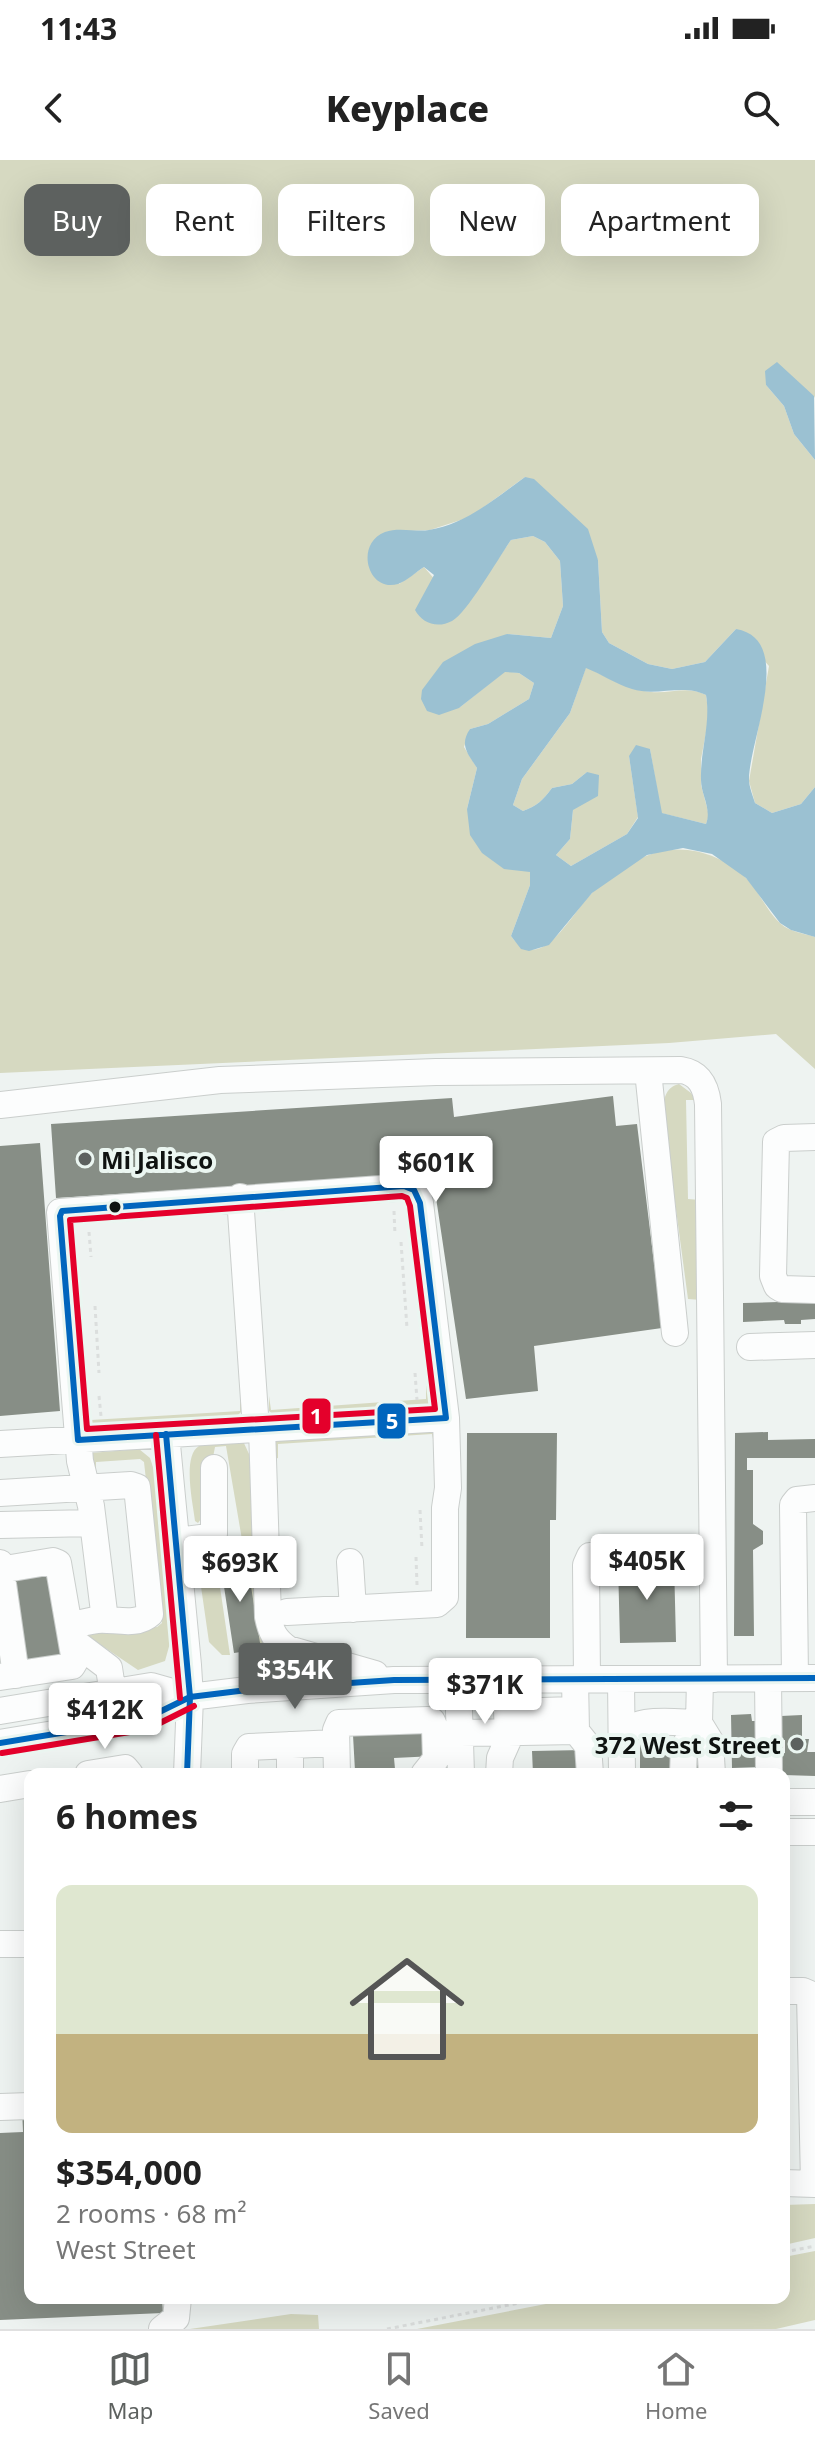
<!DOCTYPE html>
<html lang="en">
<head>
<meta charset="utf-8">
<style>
  :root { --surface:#fff; --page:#f6f6f6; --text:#222; --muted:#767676; --line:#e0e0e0; --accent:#5d615f }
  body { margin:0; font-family:"Noto Sans",sans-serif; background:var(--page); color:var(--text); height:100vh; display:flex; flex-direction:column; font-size:30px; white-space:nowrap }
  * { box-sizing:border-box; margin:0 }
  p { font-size:26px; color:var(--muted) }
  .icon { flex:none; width:44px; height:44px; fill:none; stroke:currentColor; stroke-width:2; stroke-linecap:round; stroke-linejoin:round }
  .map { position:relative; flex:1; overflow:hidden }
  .details { position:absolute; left:24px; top:1608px; width:766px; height:536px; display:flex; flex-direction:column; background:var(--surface); border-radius:16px; box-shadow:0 8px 32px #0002 }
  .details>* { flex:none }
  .banner { position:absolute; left:24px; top:24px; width:768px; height:72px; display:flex; gap:16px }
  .price { position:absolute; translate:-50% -68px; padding:0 18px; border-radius:8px; background:#fff; color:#222; font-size:26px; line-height:52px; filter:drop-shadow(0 2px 4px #0008) }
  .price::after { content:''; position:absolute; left:50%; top:48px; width:24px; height:18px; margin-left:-12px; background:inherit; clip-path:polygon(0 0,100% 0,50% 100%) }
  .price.active { background:var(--accent); color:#fff }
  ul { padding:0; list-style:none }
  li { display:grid; align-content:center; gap:16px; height:424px; padding:0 32px }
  li span { display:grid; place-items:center; height:248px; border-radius:16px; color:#555 }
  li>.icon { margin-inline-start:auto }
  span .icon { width:144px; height:144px; fill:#fffc; stroke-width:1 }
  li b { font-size:34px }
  h2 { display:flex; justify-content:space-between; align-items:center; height:96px; padding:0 32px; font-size:34px }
  .tag { padding:0 28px; border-radius:16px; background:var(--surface); box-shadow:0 8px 32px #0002; font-size:28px; line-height:72px }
  .tag.active { background:var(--accent); color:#fff }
  .status { display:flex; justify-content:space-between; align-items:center; height:56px; padding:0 40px; background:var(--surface); direction:ltr }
  .status svg { height:22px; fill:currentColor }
  header { display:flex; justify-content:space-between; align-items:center; height:104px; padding:0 32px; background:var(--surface); font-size:36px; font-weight:800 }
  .menu { display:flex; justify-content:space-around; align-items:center; height:112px; border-top:2px solid var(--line); background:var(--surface); font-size:22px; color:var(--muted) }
  .menu a { display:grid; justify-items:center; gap:4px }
  .menu .active { color:var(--accent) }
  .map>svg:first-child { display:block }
</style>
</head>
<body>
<div class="status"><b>11:43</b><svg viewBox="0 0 49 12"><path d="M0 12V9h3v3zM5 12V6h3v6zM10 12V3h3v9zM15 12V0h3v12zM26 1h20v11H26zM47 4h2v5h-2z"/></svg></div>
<header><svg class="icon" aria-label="back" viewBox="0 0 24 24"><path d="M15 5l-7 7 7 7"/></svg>Keyplace<svg class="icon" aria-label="search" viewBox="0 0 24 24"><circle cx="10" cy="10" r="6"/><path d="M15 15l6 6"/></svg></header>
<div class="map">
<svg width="815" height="2169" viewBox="0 0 815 2169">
  <rect width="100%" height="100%" fill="#eef3f1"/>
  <path fill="#d6d9c1" d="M 0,0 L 815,0 L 815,238 L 814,236 L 766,225 L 784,246 L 794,274 L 815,300 L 815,627 L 801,644 L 772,653 L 755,643 L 749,621 L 769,506 L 736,469 L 705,502 L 672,509 L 648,504 L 609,483 L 602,472 L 598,400 L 525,317 L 470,357 L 430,370 L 385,372 L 399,424 L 424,407 L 462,451 L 511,380 L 533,376 L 545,382 L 560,401 L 563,446 L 551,478 L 507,474 L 459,548 L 505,511 L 519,513 L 534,523 L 529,539 L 488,564 L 470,569 L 464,587 L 477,608 L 467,649 L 530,712 L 530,725 L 511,776 C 541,817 570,755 591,734 C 602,723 632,702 646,696 C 680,681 723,693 748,720 C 760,733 767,752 781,764 C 790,772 803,773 815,777 L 815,909 L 776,874 L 669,883 L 0,913 Z
    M 586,507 C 607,517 627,530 651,532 C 671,534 687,525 706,535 L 709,557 L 701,599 L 701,625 L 709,655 L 706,664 L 661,653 L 650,589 L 629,596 L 638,657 L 627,674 L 571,706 L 556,695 L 570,679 L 573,650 L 587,612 L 572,624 L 552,628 C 543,640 537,646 523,651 L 513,645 L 522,619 L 570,553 Z
    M 679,924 L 691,933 L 696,940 L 686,940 L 688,1039 L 700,1040 L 701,1140 L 688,1139 L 664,960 C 663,946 662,928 679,924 Z
    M 426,1223 L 431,1223 L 433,1244 L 274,1255 L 269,1251 L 269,1236 L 271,1250 L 426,1239 Z
    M 240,1238 L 242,1251 L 236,1257 L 90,1264 L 89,1248 L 91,1260 L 240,1251 Z
    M 438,1269 L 435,1289 L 432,1274 L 278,1284 L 278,1298 L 274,1299 L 275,1281 L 277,1280 Z
    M 243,1281 L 249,1294 L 257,1373 L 275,1489 L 268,1494 L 254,1496 L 254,1493 L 261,1491 L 226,1286 L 215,1287 L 201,1359 L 198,1363 L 195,1361 C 193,1344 182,1296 199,1286 C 209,1280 231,1282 243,1281 Z
    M 139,1289 L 150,1298 L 154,1310 L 170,1483 L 165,1501 L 138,1510 L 83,1473 L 157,1467 L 162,1463 L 144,1302 L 140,1299 L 96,1302 L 96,1315 L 91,1293 Z
    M 204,1396 L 207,1402 L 216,1400 L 230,1495 L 222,1495 L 209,1482 L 197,1399 Z
    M 815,2044 L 815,2078 L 784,2085 L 784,2045 Z
    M 815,2091 L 815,2160 L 776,2169 L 417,2169 L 577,2138 L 784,2138 L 784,2097 Z
    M 291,2154 L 318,2155 L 319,2169 L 190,2169 Z"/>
  <path fill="#9bc1d2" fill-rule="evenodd" d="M 777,202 L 814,236 L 815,300 L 794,274 L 784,246 L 766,225 L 765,211 Z
    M 525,317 L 534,319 L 588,369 L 598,400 L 602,472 L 609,483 L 648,504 L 672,509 L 705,502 L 736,469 C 796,479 749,581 749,619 C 749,627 753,636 755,643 L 772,653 L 801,644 L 815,627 L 815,777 L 791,770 L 780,763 L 746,718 L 712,694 L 683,688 L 647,695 L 592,733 L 549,785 L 529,791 L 521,789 L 511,776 L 530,725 L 530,712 L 504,709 L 482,693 L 470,675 L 467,649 L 477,608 C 468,594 459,585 470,569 L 488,564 L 529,539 L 534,523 L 519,513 L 505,512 L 459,548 L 439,555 L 427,551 L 421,539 L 422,530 L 443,502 L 475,484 L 507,474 L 551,478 L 563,446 L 560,401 L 545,382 L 533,376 L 511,380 C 499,397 467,453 452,461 C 437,469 422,463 415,450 L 434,415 L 424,407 C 416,412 407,421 398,424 C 368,433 354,384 385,372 C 398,367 416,372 429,370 C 466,364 496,338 525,317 ZM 586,508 C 601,514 616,524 632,529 C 657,537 683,523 706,535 C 711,564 700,591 701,620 C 701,635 712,649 706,664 L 662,653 L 650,589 L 636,585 L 629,596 L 638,658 L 627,674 L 571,706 L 556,695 L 570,679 L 573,650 L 598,636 L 599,615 L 587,612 L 572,624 L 552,628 C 543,640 537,646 523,651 L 513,645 L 522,619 L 570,553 Z"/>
  <path fill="#878e86" d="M 613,936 L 616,966 L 637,964 L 662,1168 L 534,1186 L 538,1231 L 466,1239 L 434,1024 L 424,1014 L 56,1038 L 51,964 L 452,938 L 454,957 Z
    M 40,983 L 60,1251 L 0,1256 L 0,986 Z
    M 815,1141 L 815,1159 L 801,1160 L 801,1164 L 785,1164 L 784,1160 L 743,1162 L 743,1143 Z
    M 768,1272 L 768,1280 L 815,1279 L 815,1298 L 747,1298 L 747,1310 L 753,1310 L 753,1364 L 763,1371 L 763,1384 L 753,1390 L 754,1476 L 734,1476 L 735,1273 Z
    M 467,1273 L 557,1273 L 556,1360 L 550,1360 L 550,1478 L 466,1478 Z
    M 246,1395 L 261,1489 L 234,1493 L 220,1400 Z
    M 674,1402 L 676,1482 L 620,1483 L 618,1403 Z
    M 53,1409 L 70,1510 L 30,1517 L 13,1415 Z
    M 751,1554 L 752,1561 L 758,1561 L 760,1607 L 732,1608 L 731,1555 Z
    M 802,1555 L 802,1579 L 809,1579 L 807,1592 L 815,1592 L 815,1616 L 784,1615 L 782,1614 L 781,1593 L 785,1593 L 785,1580 L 782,1580 L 781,1556 Z
    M 433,1570 L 435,1596 L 394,1598 L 395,1609 L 355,1611 L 353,1575 Z
    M 640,1579 L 679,1579 L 679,1596 L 705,1596 L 705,1613 L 640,1614 Z
    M 584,1590 L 584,1614 L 533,1614 L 532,1591 Z
    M 22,1948 L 30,1948 L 30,2138 L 162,2138 L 163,2153 L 0,2160 L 0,1973 L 23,1972 Z"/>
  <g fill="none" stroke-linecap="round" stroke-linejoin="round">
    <g stroke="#cacecc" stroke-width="28">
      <path id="minor" d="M 648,911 L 675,1173
        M 0,945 L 220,920 L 436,912 L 681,910 C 700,913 706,927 708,944 L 714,1519
        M 815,977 L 784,978 L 776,982 L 773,1116 L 777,1126 L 782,1129 L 815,1130
        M 240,1037 L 256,1269
        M 750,1187 L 815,1185
        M 262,1268 L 268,1457 C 271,1472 275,1480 288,1489 L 375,1514
        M 166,1274 L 188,1505 L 190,1537 L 187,1614
        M 0,1284 L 446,1258
        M 0,1333 L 131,1325 L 137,1327 L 150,1454 C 136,1467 113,1458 97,1460 C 88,1461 78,1464 69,1466
        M 0,1365 L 93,1363
        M 177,1381 L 209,1377 L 214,1374 L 214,1308
        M 350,1402 L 353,1449
        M 0,1403 L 16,1515
        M 0,1410 L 53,1401 L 58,1403 L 75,1501 L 72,1506 L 0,1517
        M 105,1460 L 91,1346 L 80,1301 L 60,1052 L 409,1027 L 417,1033 L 420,1043 L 446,1258 L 448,1328 L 445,1348 L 445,1437 L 437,1444 L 287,1452
        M 72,1480 L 109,1508 L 115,1548
        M 795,1518 L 793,1345 L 797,1340 L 815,1338
        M 458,1519 L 461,1614
        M 575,1519 L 576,1571 L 588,1586 L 590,1614
        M 587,1519 L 586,1405 L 590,1396 L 712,1393
        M 621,1519 L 622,1614
        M 700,1519 L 699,1563 L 710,1581 L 712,1614
        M 768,1519 L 769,1614
        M 0,1551 L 151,1526 L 190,1537
        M 507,1552 L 575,1550
        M 460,1573 L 576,1571
        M 620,1581 C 630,1554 676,1563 699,1563
        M 0,1583 L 145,1559 L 190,1537 L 247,1530 L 394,1520 L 815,1518
        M 290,1585 L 290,1614
        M 88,1614 L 125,1608 L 130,1614
        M 245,1614 L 245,1594 L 249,1587 L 336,1583
        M 337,1614 L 336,1570 L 339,1563 L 428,1560 L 432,1561 L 435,1568 L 436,1599 L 424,1614
        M 499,1614 L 500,1598 L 508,1580 L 506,1519
        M 683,1614 L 684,1587 L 699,1563
        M 0,1629 L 30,1624
        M 784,1642 L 815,1642
        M 784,1672 L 815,1672
        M 0,1784 L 30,1784
        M 784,1831 L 803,1831 L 810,1834 L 814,2024
        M 0,1947 L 30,1946
        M 784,2023 L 815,2024
        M 162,2169 L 176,2158 L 178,2138"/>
    </g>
    <path stroke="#dbdedd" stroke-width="3" stroke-dasharray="4 4" stroke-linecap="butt" d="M 394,1051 L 395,1075
      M 89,1072 L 91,1097
      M 401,1082 L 407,1168
      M 95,1146 L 99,1213
      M 415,1213 L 417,1240
      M 99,1236 L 101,1256
      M 420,1350 L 422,1389
      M 416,1397 L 417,1425
      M 784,2092 L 815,2086
      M 387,2169 L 544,2138"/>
    <use href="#minor" stroke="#fcfdfd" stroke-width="26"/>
    <g stroke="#ebf6f1" stroke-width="12">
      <path id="bus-1" d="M 404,1026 L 414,1030 L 420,1043 L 446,1258 L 78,1280 L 60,1056 L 62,1051 Z
        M 166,1274 L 190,1537 L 187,1614
        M 0,1583 L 145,1559 L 190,1537 L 247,1530 L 394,1520 L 815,1518"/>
    </g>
    <g stroke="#ebf6f1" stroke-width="12">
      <path id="bus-2" d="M 402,1036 L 407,1038 L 410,1046 L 435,1249 L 87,1269 L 70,1060 Z
        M 156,1275 L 180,1538
        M 2,1593 L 148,1569 L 194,1546"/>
    </g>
    <use href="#bus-1" stroke="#0065bd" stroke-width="6"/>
    <use href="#bus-2" stroke="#e4002b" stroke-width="6"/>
  </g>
  <g fill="#5d615f" stroke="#ebf6f1" stroke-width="3">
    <circle cx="85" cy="999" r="8"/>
    <circle cx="797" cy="1584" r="8"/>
  </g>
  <circle fill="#0f1311" stroke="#ebf6f1" stroke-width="3" cx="115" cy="1047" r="7"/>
  <g text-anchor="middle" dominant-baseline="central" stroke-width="8" stroke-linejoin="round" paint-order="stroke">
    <g font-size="24" font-weight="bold" fill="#0f1311" stroke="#ebf6f1" text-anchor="start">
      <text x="101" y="999">Mi Jalisco</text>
      <text x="781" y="1584" text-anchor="end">372 West Street</text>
    </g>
  </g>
  <g stroke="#ebf6f1" stroke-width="3">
    <rect x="301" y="1237" width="31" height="38" rx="8" fill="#e4002b"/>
    <rect x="376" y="1242" width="31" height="38" rx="8" fill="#0065bd"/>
  </g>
  <g font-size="22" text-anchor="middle" font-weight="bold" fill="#fff">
    <text x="316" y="1264">1</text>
    <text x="392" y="1269">5</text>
  </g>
</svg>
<b class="price" style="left:436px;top:1044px">$601K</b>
<b class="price" style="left:647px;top:1442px">$405K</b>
<b class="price" style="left:240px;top:1444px">$693K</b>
<b class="price active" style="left:295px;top:1551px">$354K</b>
<b class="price" style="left:485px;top:1566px">$371K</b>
<b class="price" style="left:105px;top:1591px">$412K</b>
<div class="banner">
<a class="tag active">Buy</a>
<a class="tag">Rent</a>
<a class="tag">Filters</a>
<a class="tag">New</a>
<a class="tag">Apartment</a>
</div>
<section class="details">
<h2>6 homes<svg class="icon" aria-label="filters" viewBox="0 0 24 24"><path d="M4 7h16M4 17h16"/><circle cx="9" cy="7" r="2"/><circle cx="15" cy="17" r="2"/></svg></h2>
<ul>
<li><span style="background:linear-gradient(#dfe7d0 60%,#c2b280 0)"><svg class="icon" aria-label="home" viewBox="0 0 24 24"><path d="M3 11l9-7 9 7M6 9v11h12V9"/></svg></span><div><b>$354,000</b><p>2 rooms · 68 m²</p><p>West Street</p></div></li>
</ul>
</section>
</div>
<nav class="menu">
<a class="active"><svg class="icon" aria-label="map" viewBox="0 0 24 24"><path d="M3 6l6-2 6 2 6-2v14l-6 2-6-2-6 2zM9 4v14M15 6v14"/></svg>Map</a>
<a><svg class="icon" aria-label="saved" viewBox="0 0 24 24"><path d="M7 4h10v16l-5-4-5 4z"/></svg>Saved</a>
<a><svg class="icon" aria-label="home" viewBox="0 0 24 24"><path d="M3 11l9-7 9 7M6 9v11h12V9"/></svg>Home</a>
</nav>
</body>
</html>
